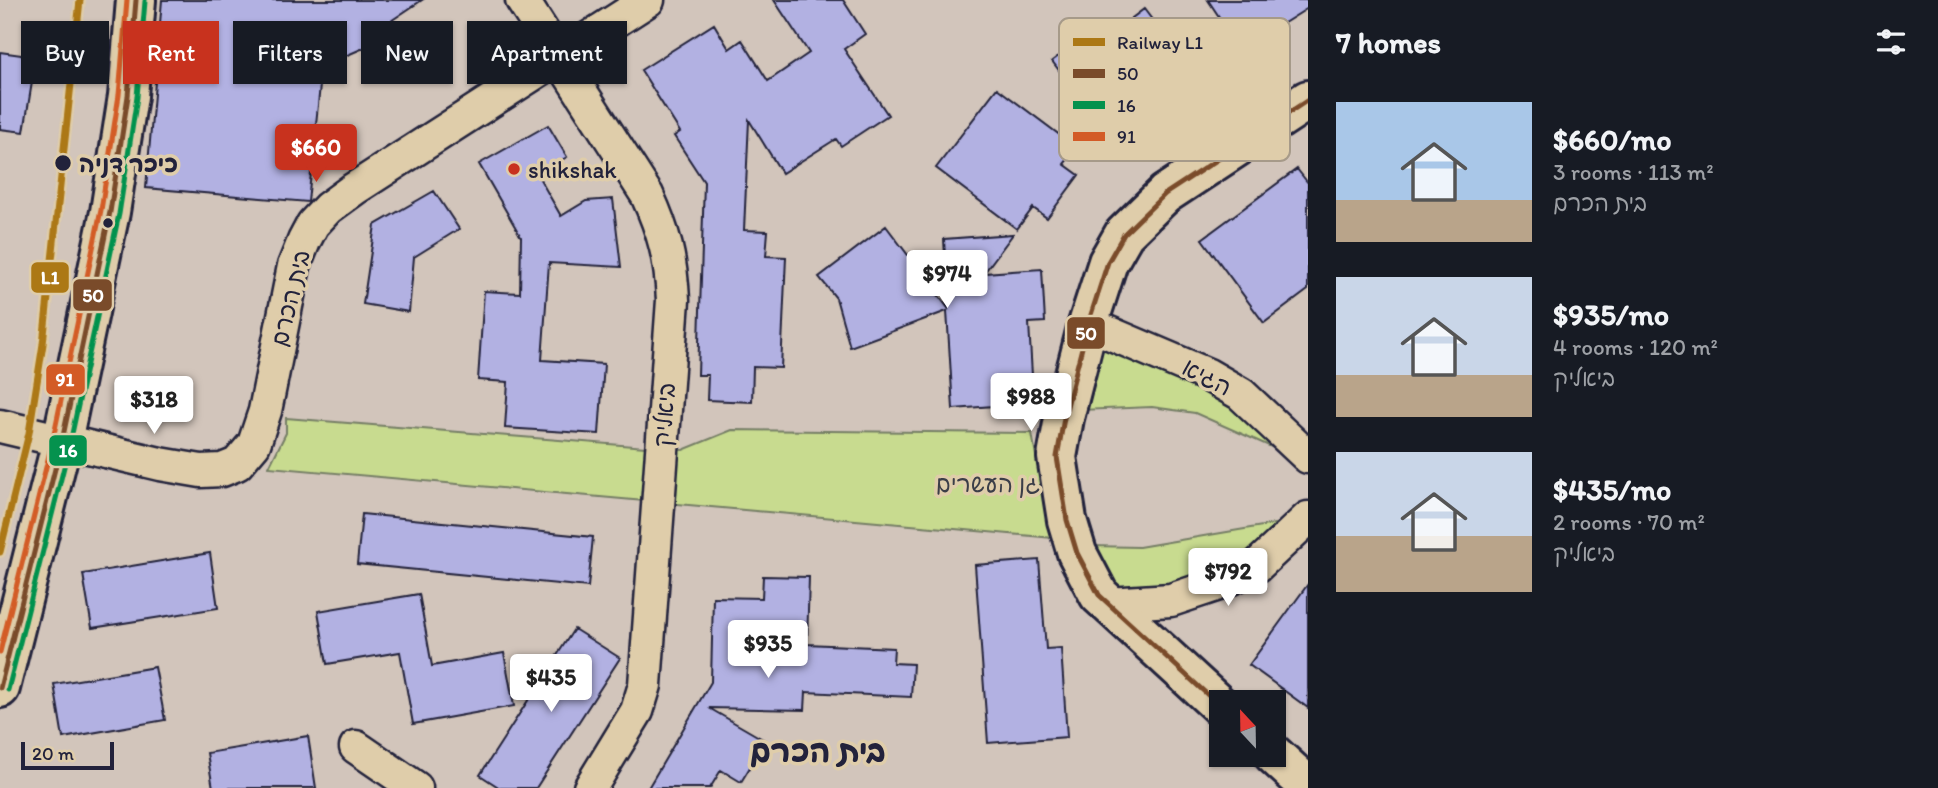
<!DOCTYPE html>
<html lang="en">
<head>
<meta charset="utf-8">
<style>
  :root { --surface:#171b24; --page:#242831; --text:#f1f3f6; --muted:#9ea1a6; --accent:#c8321e }
  body { margin:0; font-family:Itim,"Playpen Sans Hebrew",sans-serif; background:var(--page); color:var(--text); height:100vh; display:flex; flex-direction:column; font-size:26px; white-space:nowrap }
  * { box-sizing:border-box; margin:0 }
  p { font-size:23px; color:var(--muted) }
  .icon { flex:none; width:38px; height:38px; fill:none; stroke:currentColor; stroke-width:2; stroke-linecap:round; stroke-linejoin:round }
  .map { position:relative; flex:1; overflow:hidden }
  .sheet { display:flex; flex-direction:column; background:var(--surface); width:630px }
  .sheet>* { flex:none }
  .banner { position:absolute; left:21px; top:21px; width:665px; height:63px; display:flex; gap:14px }
  .needle { width:46px; rotate:338deg }
  .buttons { position:absolute; left:1209px; top:690px; display:grid; gap:14px }
  .buttons a { display:grid; place-items:center; width:77px; height:77px; border-radius:0px; background:var(--surface); box-shadow:0 2px 5px #0004; font-size:35px }
  .scale { position:absolute; left:21px; bottom:18px; width:93px; box-sizing:border-box; padding-left:7px; border:4px solid #22223b; border-top:0; font-size:19px; line-height:24px; white-space:nowrap; color:#22223b; -webkit-text-stroke:5px #dfcdaa; paint-order:stroke }
  .price { position:absolute; translate:-50% -60px; padding:0 16px; border-radius:7px; background:#fff; color:#222; font-size:23px; line-height:46px; filter:drop-shadow(0 2px 4px #0008) }
  .price::after { content:''; position:absolute; left:50%; top:42px; width:21px; height:16px; margin-left:-10px; background:inherit; clip-path:polygon(0 0,100% 0,50% 100%) }
  .price.current { background:var(--accent); color:#fff }
  ul { padding:0; list-style:none }
  li { display:flex; align-items:center; gap:21px; height:175px; padding:0 28px }
  li span { display:grid; place-items:center; flex:none; width:196px; height:140px; border-radius:0px; color:#555 }
  li>.icon { margin-inline-start:auto }
  span .icon { width:84px; height:84px; fill:#fffc; stroke-width:1 }
  li b { font-size:30px }
  h2 { display:flex; justify-content:space-between; align-items:center; height:84px; padding:0 28px; font-size:30px }
  .pill { padding:0 24px; border-radius:0px; background:var(--surface); box-shadow:0 2px 5px #0004; font-size:24px; line-height:63px }
  .pill.current { background:var(--accent); color:#fff }
  main { display:flex; flex:1; min-height:0 }
  .map>svg:first-child { display:block }
</style>
</head>
<body>
<main>
<div class="map">
<svg width="1308" height="788" viewBox="0 0 1308 788">
  <rect width="100%" height="100%" fill="#d2c5bb"/>
  <filter id="ink" filterUnits="userSpaceOnUse"><feTurbulence type="fractalNoise" baseFrequency=".0143" numOctaves="2"/><feDisplacementMap in="SourceGraphic" scale="14" xChannelSelector="R" yChannelSelector="G"/><feConvolveMatrix kernelMatrix="1 2 1 2 8 2 1 2 1" color-interpolation-filters="sRGB"/></filter>
  <g filter="url(#ink)">
    <path fill="#c8db8f" stroke="#757e65" stroke-width="2" d="M 1104,345 L 1192,381 L 1232,406 L 1276,449 L 1195,413 L 1152,407 L 1081,410 Z
      M 286,418 L 683,450 L 732,430 L 1032,433 L 1044,502 L 1054,538 L 269,467 L 286,433 Z
      M 1280,523 L 1239,560 L 1160,592 L 1114,588 L 1092,546 L 1139,547 Z"/>
    <path fill="#b2b1e2" stroke="#22223b" stroke-width="2" d="M 162,0 L 422,0 L 367,37 L 366,47 L 322,66 L 308,202 L 146,188 Z
      M 774,0 L 843,0 L 865,34 L 844,49 L 888,115 L 841,146 L 836,139 L 782,173 L 749,120 L 744,230 L 768,231 L 766,256 L 786,257 L 781,368 L 753,367 L 752,402 L 707,400 L 708,375 L 698,375 L 704,182 L 674,136 L 680,132 L 641,70 L 714,24 L 729,49 L 742,40 L 768,81 L 809,53 Z
      M 1208,0 L 1308,0 L 1308,8 L 1241,50 Z
      M 1144,9 L 1214,102 L 1140,158 L 1092,93 L 1082,101 L 1052,61 L 1088,34 L 1096,45 Z
      M 0,52 L 36,57 L 24,132 L 0,129 Z
      M 997,88 L 1077,148 L 1064,164 L 1079,175 L 1047,218 L 1033,208 L 1017,229 L 936,168 Z
      M 548,125 L 567,157 L 537,174 L 561,216 L 586,201 L 613,199 L 621,267 L 549,263 L 542,360 L 604,364 L 599,434 L 505,428 L 508,382 L 478,380 L 484,291 L 520,293 L 521,237 L 479,164 Z
      M 1297,169 L 1308,183 L 1308,290 L 1264,323 L 1202,239 Z
      M 434,191 L 459,229 L 414,257 L 409,312 L 363,304 L 375,225 Z
      M 886,226 L 948,308 L 944,239 L 1013,234 L 984,273 L 1042,269 L 1045,322 L 1029,323 L 1033,393 L 994,396 L 994,406 L 953,409 L 947,311 L 850,347 L 836,298 L 819,277 Z
      M 362,514 L 593,537 L 588,587 L 357,564 Z
      M 210,553 L 218,608 L 92,628 L 83,574 Z
      M 1039,560 L 1046,649 L 1061,648 L 1067,737 L 988,743 L 975,565 Z
      M 763,576 L 809,577 L 807,644 L 894,648 L 893,663 L 913,664 L 911,697 L 806,692 L 805,710 L 709,708 L 766,741 L 741,782 L 721,770 L 710,788 L 648,788 L 711,682 L 713,597 L 762,598 Z
      M 1308,584 L 1308,708 L 1249,665 Z
      M 419,594 L 432,666 L 504,653 L 514,706 L 413,724 L 400,652 L 327,664 L 318,611 Z
      M 574,629 L 620,658 L 536,788 L 500,788 L 480,775 Z
      M 155,667 L 165,720 L 63,738 L 54,684 Z
      M 308,736 L 316,788 L 213,788 L 207,753 Z"/>
    <g fill="none" stroke-linecap="round" stroke-linejoin="round">
      <g stroke="#22223b" stroke-width="37">
        <path id="minor" d="M 522,0 L 647,195 C 664,232 671,259 673,300 L 645,685 L 637,711 L 590,788
          M 1088,324 L 1208,375 L 1241,394 L 1308,457
          M 0,426 L 160,464 L 201,471 L 222,470 L 237,464 L 254,444 L 265,411 L 294,266 L 304,241 L 313,224 L 328,208 L 354,189 L 648,0
          M 1108,604 L 1171,600 L 1216,585 L 1257,566 L 1308,518
          M 356,747 L 416,788"/>
      </g>
      <g stroke="#22223b" stroke-width="44">
        <path id="tertiary" d="M 0,688 L 62,441 L 110,212 L 128,96 L 136,0
          M 1222,708 L 1099,595 L 1077,553 L 1067,520 L 1057,457 L 1064,418 L 1088,324 L 1108,262 L 1124,234 L 1165,194 L 1308,100
          M 1273,754 L 1308,786"/>
      </g>
      <use href="#minor" stroke="#dfcdaa" stroke-width="32"/>
      <use href="#tertiary" stroke="#dfcdaa" stroke-width="38"/>
      <g stroke="#dfcdaa" stroke-width="10">
        <path id="bus-1" d="M 0,688 L 62,441 L 110,212 L 128,96 L 136,0
          M 1222,708 L 1099,595 L 1077,553 L 1067,520 L 1057,457 L 1064,418 L 1088,324 L 1108,262 L 1124,234 L 1165,194 L 1308,100"/>
      </g>
      <g stroke="#dfcdaa" stroke-width="10">
        <path id="bus-2" d="M 8,690 L 70,443 L 119,214 L 137,97 L 145,1"/>
      </g>
      <g stroke="#dfcdaa" stroke-width="10">
        <path id="bus-3" d="M 0,652 L 53,439 L 101,210 L 119,95 L 127,0"/>
      </g>
      <use href="#bus-1" stroke="#7a4b2a" stroke-width="5"/>
      <use href="#bus-2" stroke="#05924e" stroke-width="5"/>
      <use href="#bus-3" stroke="#d35b26" stroke-width="5"/>
      <g stroke="#dfcdaa" stroke-width="12">
        <path id="rail-1" d="M 0,552 L 29,433 L 43,344 L 80,0"/>
      </g>
      <use href="#rail-1" stroke="#ac7815" stroke-width="7"/>
    </g>
  </g>
  <g fill="#22223b" stroke="#dfcdaa" stroke-width="2.5">
    <circle cx="63" cy="163" r="9"/>
    <circle cx="108" cy="223" r="6"/>
  </g>
  <circle fill="#c8321e" stroke="#dfcdaa" stroke-width="2.5" cx="514" cy="169" r="7"/>
  <g text-anchor="middle" dominant-baseline="central" stroke-width="7" stroke-linejoin="round" paint-order="stroke">
    <g font-size="24" font-weight="bold" fill="#22223b" stroke="#dfcdaa" text-anchor="start">
      <text x="79" y="163">כיכר דניה</text>
    </g>
    <g font-size="24" fill="#22223b" stroke="#dfcdaa" text-anchor="start">
      <text x="528" y="169">shikshak</text>
    </g>
    <g font-size="24" fill="#22223b" stroke="#dfcdaa">
      <text transform="translate(290 298) rotate(-76)">בית הכרם</text>
      <text transform="translate(1207 377) rotate(27)">הגיא</text>
      <text transform="translate(664 415) rotate(-85)">ביאליק</text>
    </g>
    <g font-size="24" fill="#3b3e48" stroke="#dfcdaa">
      <text x="988" y="483">גן העשרים</text>
    </g>
    <g font-size="32" font-weight="bold" fill="#22223b" stroke="#dfcdaa">
      <text x="818" y="751">בית הכרם</text>
    </g>
  </g>
  <rect x="1059" y="18" width="231" height="143" rx="10" fill="#dfcdaa" stroke="#a69a89" stroke-width="2"/>
  <rect x="1073" y="38" width="32" height="8" fill="#ac7815"/>
  <rect x="1073" y="69" width="32" height="9" fill="#7a4b2a"/>
  <rect x="1073" y="101" width="32" height="8" fill="#05924e"/>
  <rect x="1073" y="132" width="32" height="9" fill="#d35b26"/>
  <g font-size="19" fill="#22223b">
    <text x="1117" y="49">Railway L1</text>
    <text x="1117" y="80">50</text>
    <text x="1117" y="112">16</text>
    <text x="1117" y="143">91</text>
  </g>
  <g stroke="#dfcdaa" stroke-width="2.5">
    <rect x="30" y="261" width="40" height="33" rx="7" fill="#ac7815"/>
    <rect x="72" y="278" width="41" height="34" rx="7" fill="#7a4b2a"/>
    <rect x="1066" y="316" width="40" height="34" rx="7" fill="#7a4b2a"/>
    <rect x="45" y="363" width="41" height="33" rx="7" fill="#d35b26"/>
    <rect x="48" y="434" width="40" height="33" rx="7" fill="#05924e"/>
  </g>
  <g font-size="19" text-anchor="middle" font-weight="bold" fill="#fff">
    <text x="50" y="284">L1</text>
    <text x="93" y="302">50</text>
    <text x="1086" y="340">50</text>
    <text x="65" y="386">91</text>
    <text x="68" y="457">16</text>
  </g>
</svg>
<div class="buttons">
<a><svg class="needle" viewBox="-14 -14 28 28"><path d="M0-13l5 13h-10z" fill="#e53935"/><path d="M0 13l5-13h-10z" fill="#9ea1a6"/></svg></a>
</div>
<div class="scale">20 m</div>
<b class="price current" style="left:316px;top:184px">$660</b>
<b class="price" style="left:947px;top:310px">$974</b>
<b class="price" style="left:1031px;top:433px">$988</b>
<b class="price" style="left:154px;top:436px">$318</b>
<b class="price" style="left:1228px;top:608px">$792</b>
<b class="price" style="left:768px;top:680px">$935</b>
<b class="price" style="left:551px;top:714px">$435</b>
<div class="banner">
<a class="pill">Buy</a>
<a class="pill current">Rent</a>
<a class="pill">Filters</a>
<a class="pill">New</a>
<a class="pill">Apartment</a>
</div>
</div>
<section class="sheet">
<h2>7 homes<svg class="icon" aria-label="filters" viewBox="0 0 24 24"><path d="M4 7h16M4 17h16"/><circle cx="9" cy="7" r="2"/><circle cx="15" cy="17" r="2"/></svg></h2>
<ul>
<li><span style="background:linear-gradient(#a9c7e8 70%,#b9a48a 0)"><svg class="icon" aria-label="home" viewBox="0 0 24 24"><path d="M3 11l9-7 9 7M6 9v11h12V9"/></svg></span><div><b>$660/mo</b><p>3 rooms · 113 m²</p><p>בית הכרם</p></div></li>
<li><span style="background:linear-gradient(#c9d6e8 70%,#b9a48a 0)"><svg class="icon" aria-label="home" viewBox="0 0 24 24"><path d="M3 11l9-7 9 7M6 9v11h12V9"/></svg></span><div><b>$935/mo</b><p>4 rooms · 120 m²</p><p>ביאליק</p></div></li>
<li><span style="background:linear-gradient(#c9d6e8 60%,#b9a48a 0)"><svg class="icon" aria-label="home" viewBox="0 0 24 24"><path d="M3 11l9-7 9 7M6 9v11h12V9"/></svg></span><div><b>$435/mo</b><p>2 rooms · 70 m²</p><p>ביאליק</p></div></li>
</ul>
</section>
</main>
</body>
</html>
